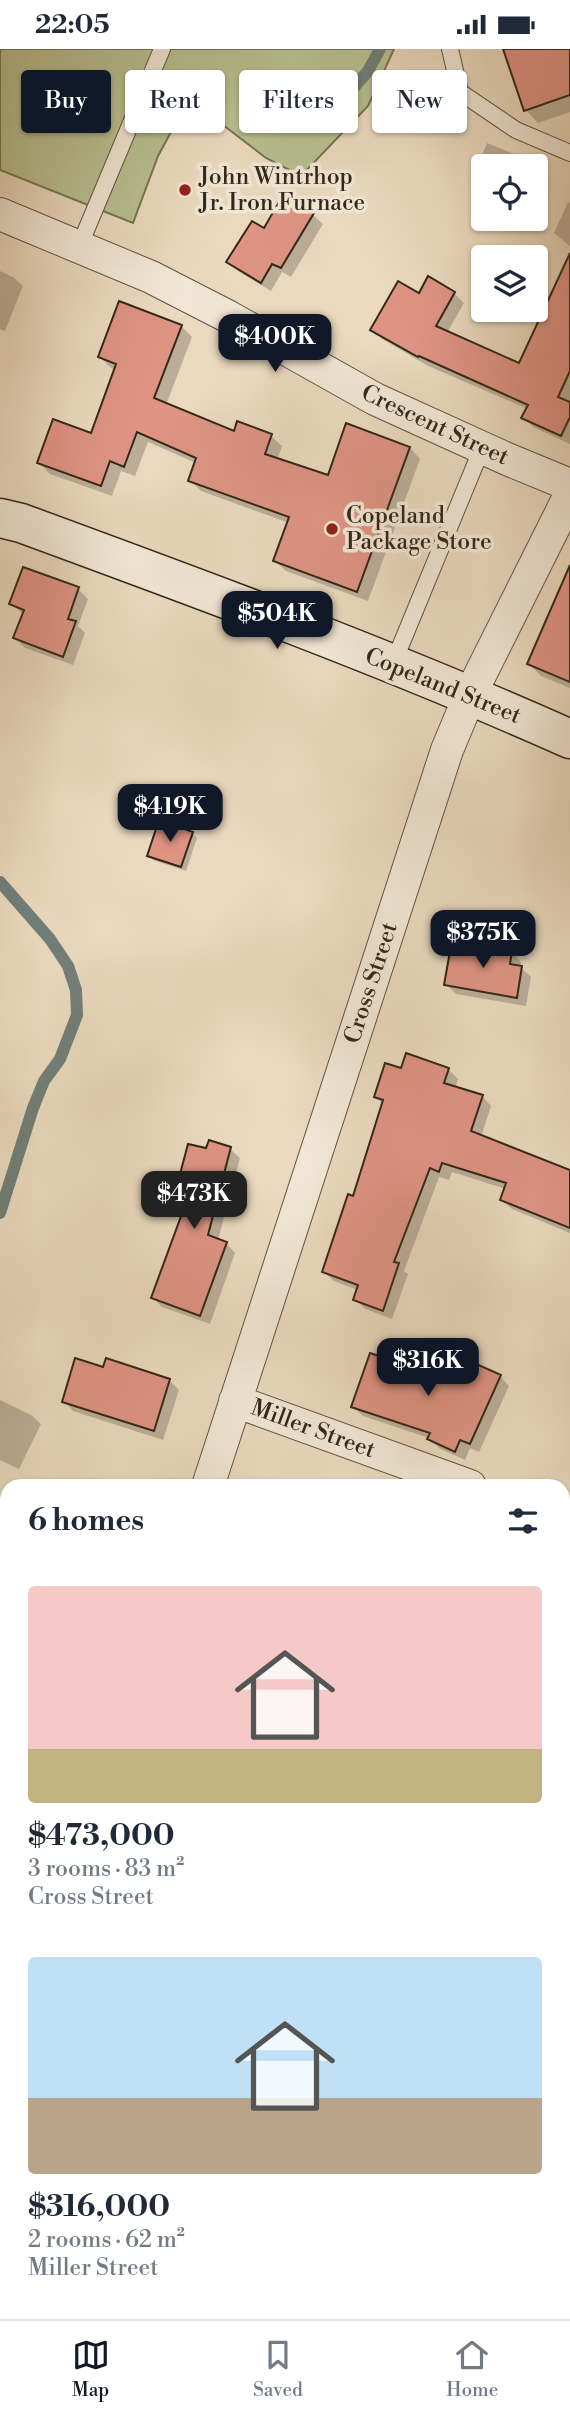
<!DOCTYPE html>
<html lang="en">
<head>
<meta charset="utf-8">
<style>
  :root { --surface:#fff; --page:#f6f6f7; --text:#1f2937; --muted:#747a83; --line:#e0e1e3; --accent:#111827 }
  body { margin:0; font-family:"Libre Bodoni",serif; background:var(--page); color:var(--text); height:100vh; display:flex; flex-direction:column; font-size:26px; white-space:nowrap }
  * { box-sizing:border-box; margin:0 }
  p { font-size:23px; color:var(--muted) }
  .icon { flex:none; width:38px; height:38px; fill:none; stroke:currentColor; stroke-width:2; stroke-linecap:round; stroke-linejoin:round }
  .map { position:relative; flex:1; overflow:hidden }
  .side { position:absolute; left:0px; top:1430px; width:570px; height:842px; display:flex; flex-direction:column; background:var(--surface); border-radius:21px 21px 0 0; box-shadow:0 2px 5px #0004 }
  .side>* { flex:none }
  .guide { position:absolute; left:21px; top:21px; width:528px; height:63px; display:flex; gap:14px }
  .buttons { position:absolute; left:471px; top:105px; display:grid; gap:14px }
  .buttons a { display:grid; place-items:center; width:77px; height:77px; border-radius:7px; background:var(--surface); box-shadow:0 2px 5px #0004; font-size:35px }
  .price { position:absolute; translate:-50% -60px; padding:0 16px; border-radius:14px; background:var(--accent); color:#fff; font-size:23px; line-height:46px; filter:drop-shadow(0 2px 4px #0008) }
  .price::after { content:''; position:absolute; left:50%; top:42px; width:21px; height:16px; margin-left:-10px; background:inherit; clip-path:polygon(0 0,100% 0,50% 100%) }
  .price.selected { background:#222; color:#fff }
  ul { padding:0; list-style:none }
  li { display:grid; align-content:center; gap:14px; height:371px; padding:0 28px }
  li span { display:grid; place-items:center; height:217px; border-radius:7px; color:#555 }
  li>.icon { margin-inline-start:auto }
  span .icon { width:126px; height:126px; fill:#fffc; stroke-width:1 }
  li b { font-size:30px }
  h2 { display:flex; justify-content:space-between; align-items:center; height:84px; padding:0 28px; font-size:30px }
  .chip { padding:0 24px; border-radius:7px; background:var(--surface); box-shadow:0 2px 5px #0004; font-size:24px; line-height:63px }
  .chip.selected { background:var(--accent); color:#fff }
  .status { display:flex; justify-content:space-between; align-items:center; height:49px; padding:0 35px; background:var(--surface); direction:ltr }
  .status svg { height:19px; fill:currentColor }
  .tabs { display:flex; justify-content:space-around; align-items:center; height:98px; border-top:2px solid var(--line); background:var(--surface); font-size:19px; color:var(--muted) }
  .tabs a { display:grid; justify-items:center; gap:4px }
  .tabs .selected { color:var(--accent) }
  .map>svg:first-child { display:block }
</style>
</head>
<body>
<div class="status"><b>22:05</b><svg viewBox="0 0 49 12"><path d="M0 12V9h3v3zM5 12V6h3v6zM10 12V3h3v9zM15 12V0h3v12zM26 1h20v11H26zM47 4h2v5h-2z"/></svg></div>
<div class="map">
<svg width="570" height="2270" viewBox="0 0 570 2270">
  <rect width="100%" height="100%" fill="#ead9be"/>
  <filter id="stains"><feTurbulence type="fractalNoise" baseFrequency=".00286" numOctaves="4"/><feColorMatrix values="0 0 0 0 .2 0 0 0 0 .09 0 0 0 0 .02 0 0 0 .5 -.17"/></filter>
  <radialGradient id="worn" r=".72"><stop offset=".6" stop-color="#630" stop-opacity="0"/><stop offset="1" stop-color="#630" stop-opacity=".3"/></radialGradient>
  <path fill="#b8bf90" stroke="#767454" stroke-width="2" d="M 0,0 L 394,0 L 368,57 L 301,127 L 266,109 L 189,50 L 158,107 L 133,174 L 0,121 Z
    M 7,1644 L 7,1802 L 0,1804 L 0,1678 Z
    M 564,1786 L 570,1794 L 570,2062 L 564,2055 Z"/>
  <path fill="#0003" d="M 504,0 L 570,0 L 570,63 L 538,74 L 526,61 Z
    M 487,94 L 534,113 L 544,122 L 536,143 L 536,117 L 483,117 L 483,135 L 474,126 Z
    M 284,148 L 313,166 L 323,175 L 291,228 L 282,223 L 271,242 L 238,222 L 229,212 L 264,182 Z
    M 568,153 L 570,154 L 570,197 L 554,184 Z
    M 570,206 L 570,395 L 533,378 L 524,368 L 528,360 L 428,317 L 382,290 L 372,281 L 419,246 L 429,230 L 454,244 L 464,254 L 447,284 L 520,317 Z
    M 0,222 L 13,228 L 23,237 L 5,282 L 0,280 Z
    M 181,277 L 192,288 L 166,356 L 235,385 L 271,387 L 282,397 L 277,411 L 329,428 L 347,376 L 410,399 L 420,410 L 368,552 L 286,522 L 275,512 L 289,474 L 201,442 L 190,431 L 196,414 L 148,393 L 135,427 L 121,422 L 112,447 L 50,425 L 39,414 L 92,386 L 116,321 L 111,319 L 100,308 Z
    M 24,520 L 78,540 L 88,550 L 78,577 L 85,584 L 73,616 L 25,599 L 15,589 L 24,566 L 11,555 Z
    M 570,561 L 570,639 L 541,627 L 529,615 Z
    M 160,773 L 193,785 L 197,789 L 186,822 L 153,811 L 149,806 Z
    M 511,903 L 521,913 L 520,918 L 531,928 L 526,957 L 456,945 L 446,935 Z
    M 448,1020 L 458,1030 L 455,1039 L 482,1047 L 491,1057 L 481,1088 L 570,1123 L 570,1184 L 512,1160 L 502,1151 L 506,1140 L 452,1123 L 449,1131 L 439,1128 L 404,1222 L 408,1225 L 392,1270 L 365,1260 L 355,1250 L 358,1241 L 334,1232 L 324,1223 L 354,1149 L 383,1055 L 376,1047 L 402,1022 Z
    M 230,1100 L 240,1109 L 218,1191 L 226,1194 L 235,1204 L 210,1275 L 162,1258 L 153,1249 L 184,1165 L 174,1155 L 207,1102 Z
    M 104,1320 L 169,1331 L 179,1341 L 163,1391 L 73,1362 L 64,1352 Z
    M 500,1327 L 509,1337 L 479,1403 L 470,1399 L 465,1411 L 439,1399 L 429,1389 L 363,1367 L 353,1357 Z
    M 0,1351 L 31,1366 L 41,1375 L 19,1420 L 0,1411 Z"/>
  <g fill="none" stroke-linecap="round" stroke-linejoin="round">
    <path stroke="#717f79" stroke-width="12" d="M 341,53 L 368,22 L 380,0
      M 0,833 L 50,890 L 68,917 L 76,941 L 77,966 L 60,1010 L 44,1032 L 33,1059 L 0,1164
      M 564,2251 L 570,2256"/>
  </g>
  <path fill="#de9383" stroke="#332819" stroke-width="2" d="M 503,0 L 570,0 L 570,46 L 524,62 Z
    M 283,146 L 314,164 L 281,219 L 272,215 L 261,234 L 226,213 L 252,172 L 264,179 Z
    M 570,204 L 570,322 L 558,348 L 570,353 L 570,368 L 561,387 L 521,369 L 528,356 L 419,307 L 418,308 L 370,281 L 398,232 L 419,244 L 428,227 L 455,243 L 436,277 L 519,314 Z
    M 119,252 L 182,276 L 154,349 L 234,382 L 237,372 L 272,385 L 265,405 L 328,426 L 346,374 L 410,398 L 357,543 L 273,512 L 289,468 L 188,432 L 196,409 L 137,383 L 124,418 L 110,412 L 101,437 L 37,414 L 53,370 L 91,384 L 116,315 L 98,308 Z
    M 570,516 L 570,633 L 527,615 Z
    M 23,518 L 79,538 L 68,570 L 76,572 L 63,608 L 13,589 L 24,561 L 9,555 Z
    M 159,771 L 193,783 L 181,818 L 147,807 Z
    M 452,891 L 512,902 L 510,915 L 522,917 L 517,949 L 444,936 Z
    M 406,1004 L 449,1019 L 444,1034 L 483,1046 L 471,1082 L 570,1121 L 570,1179 L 500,1151 L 506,1134 L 442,1114 L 439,1123 L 430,1119 L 394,1213 L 399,1214 L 383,1262 L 353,1251 L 358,1236 L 322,1223 L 348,1145 L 353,1147 L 383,1051 L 374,1048 L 385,1014 L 401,1019 Z
    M 209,1091 L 231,1098 L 208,1186 L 227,1193 L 200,1267 L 151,1249 L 184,1159 L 172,1155 L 188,1095 L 206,1099 Z
    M 370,1304 L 453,1332 L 463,1309 L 501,1326 L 470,1395 L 460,1391 L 455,1403 L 427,1390 L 430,1384 L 351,1358 Z
    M 75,1309 L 103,1318 L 106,1309 L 170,1330 L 154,1382 L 62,1353 Z"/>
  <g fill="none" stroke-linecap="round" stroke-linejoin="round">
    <g stroke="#615442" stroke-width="18">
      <path id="service" d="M 450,0 L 460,43 L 516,81 L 570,104
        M 79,198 L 162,0
        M 393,615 L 482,399
        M 564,1571 L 570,1574"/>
    </g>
    <g stroke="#615442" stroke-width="34">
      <path id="minor" d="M 0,165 L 151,228 L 229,268 L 375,350 L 507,410 L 570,436
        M 235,1352 L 470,1437
        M 208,1437 L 447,701 L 470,646 L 570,446
        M 564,1471 L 570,1473"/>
    </g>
    <g stroke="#332819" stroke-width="41">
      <path id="secondary" d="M 0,469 L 21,474 C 206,542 391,610 570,690
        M 0,1641 L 7,1644
        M 0,1750 L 7,1748
        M 564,1945 L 570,1948
        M 564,1980 L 570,1987"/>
    </g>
    <g stroke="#332819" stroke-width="41">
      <path id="motorway" d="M 0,1989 L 7,1997
        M 0,2039 L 7,2046
        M 0,2112 L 7,2120
        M 0,2163 L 7,2171
        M 86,2264 L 90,2270
        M 129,2264 L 134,2270
        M 191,2264 L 195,2270
        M 234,2264 L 238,2270"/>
    </g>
    <use href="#service" stroke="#f1e6d5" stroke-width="16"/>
    <use href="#minor" stroke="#f1e6d5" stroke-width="32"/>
    <use href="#secondary" stroke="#f1e6d5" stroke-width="38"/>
    <use href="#motorway" stroke="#e5bc7f" stroke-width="38"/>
  </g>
  <g fill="#8f2418" stroke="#f1e6d5" stroke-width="2.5">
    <circle cx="185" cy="141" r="7"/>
    <circle cx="332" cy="480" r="7"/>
  </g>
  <g text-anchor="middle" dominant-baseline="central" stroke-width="7" stroke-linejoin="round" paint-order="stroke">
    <g font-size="23" fill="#332819" stroke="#f1e6d5" text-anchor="start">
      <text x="199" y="128">John Wintrhop<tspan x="199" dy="26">Jr. Iron Furnace</tspan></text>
      <text x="346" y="467">Copeland<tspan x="346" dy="26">Package Store</tspan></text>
    </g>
    <g font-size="23" fill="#332819" stroke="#f1e6d5">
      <text transform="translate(435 376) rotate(25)">Crescent Street</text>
      <text transform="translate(443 637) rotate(22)">Copeland Street</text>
      <text transform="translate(371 934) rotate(-72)">Cross Street</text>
      <text transform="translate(313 1380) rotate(20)">Miller Street</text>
    </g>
  </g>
  <rect width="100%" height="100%" filter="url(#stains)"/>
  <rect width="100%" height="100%" fill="url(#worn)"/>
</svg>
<div class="buttons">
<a><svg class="icon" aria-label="locate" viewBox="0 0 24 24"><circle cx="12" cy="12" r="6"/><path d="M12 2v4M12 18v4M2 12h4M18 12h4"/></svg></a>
<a><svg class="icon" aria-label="layers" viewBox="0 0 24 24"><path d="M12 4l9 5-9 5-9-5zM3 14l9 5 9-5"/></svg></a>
</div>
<b class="price" style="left:275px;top:325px">$400K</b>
<b class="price" style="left:277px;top:602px">$504K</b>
<b class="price" style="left:170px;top:795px">$419K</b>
<b class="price" style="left:483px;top:921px">$375K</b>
<b class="price selected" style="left:194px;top:1182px">$473K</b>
<b class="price" style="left:428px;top:1349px">$316K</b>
<div class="guide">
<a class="chip selected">Buy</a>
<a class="chip">Rent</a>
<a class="chip">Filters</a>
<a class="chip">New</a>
</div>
<section class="side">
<h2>6 homes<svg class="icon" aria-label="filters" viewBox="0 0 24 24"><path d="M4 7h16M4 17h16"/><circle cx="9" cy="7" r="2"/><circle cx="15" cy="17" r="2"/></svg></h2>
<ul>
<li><span style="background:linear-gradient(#f6c9c9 75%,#c2b280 0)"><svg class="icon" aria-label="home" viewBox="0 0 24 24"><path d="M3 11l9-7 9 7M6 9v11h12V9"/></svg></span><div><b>$473,000</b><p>3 rooms · 83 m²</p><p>Cross Street</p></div></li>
<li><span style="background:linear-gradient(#bfe0f5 65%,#b9a48a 0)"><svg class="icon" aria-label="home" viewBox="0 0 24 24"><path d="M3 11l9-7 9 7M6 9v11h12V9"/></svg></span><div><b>$316,000</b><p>2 rooms · 62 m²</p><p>Miller Street</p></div></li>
</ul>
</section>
</div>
<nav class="tabs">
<a class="selected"><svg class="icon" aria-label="map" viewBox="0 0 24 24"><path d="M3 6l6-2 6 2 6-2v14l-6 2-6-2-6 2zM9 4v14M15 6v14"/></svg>Map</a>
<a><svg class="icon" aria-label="saved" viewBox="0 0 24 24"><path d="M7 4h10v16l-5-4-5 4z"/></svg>Saved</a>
<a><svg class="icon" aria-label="home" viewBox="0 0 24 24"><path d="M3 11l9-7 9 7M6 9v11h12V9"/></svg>Home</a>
</nav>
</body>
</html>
